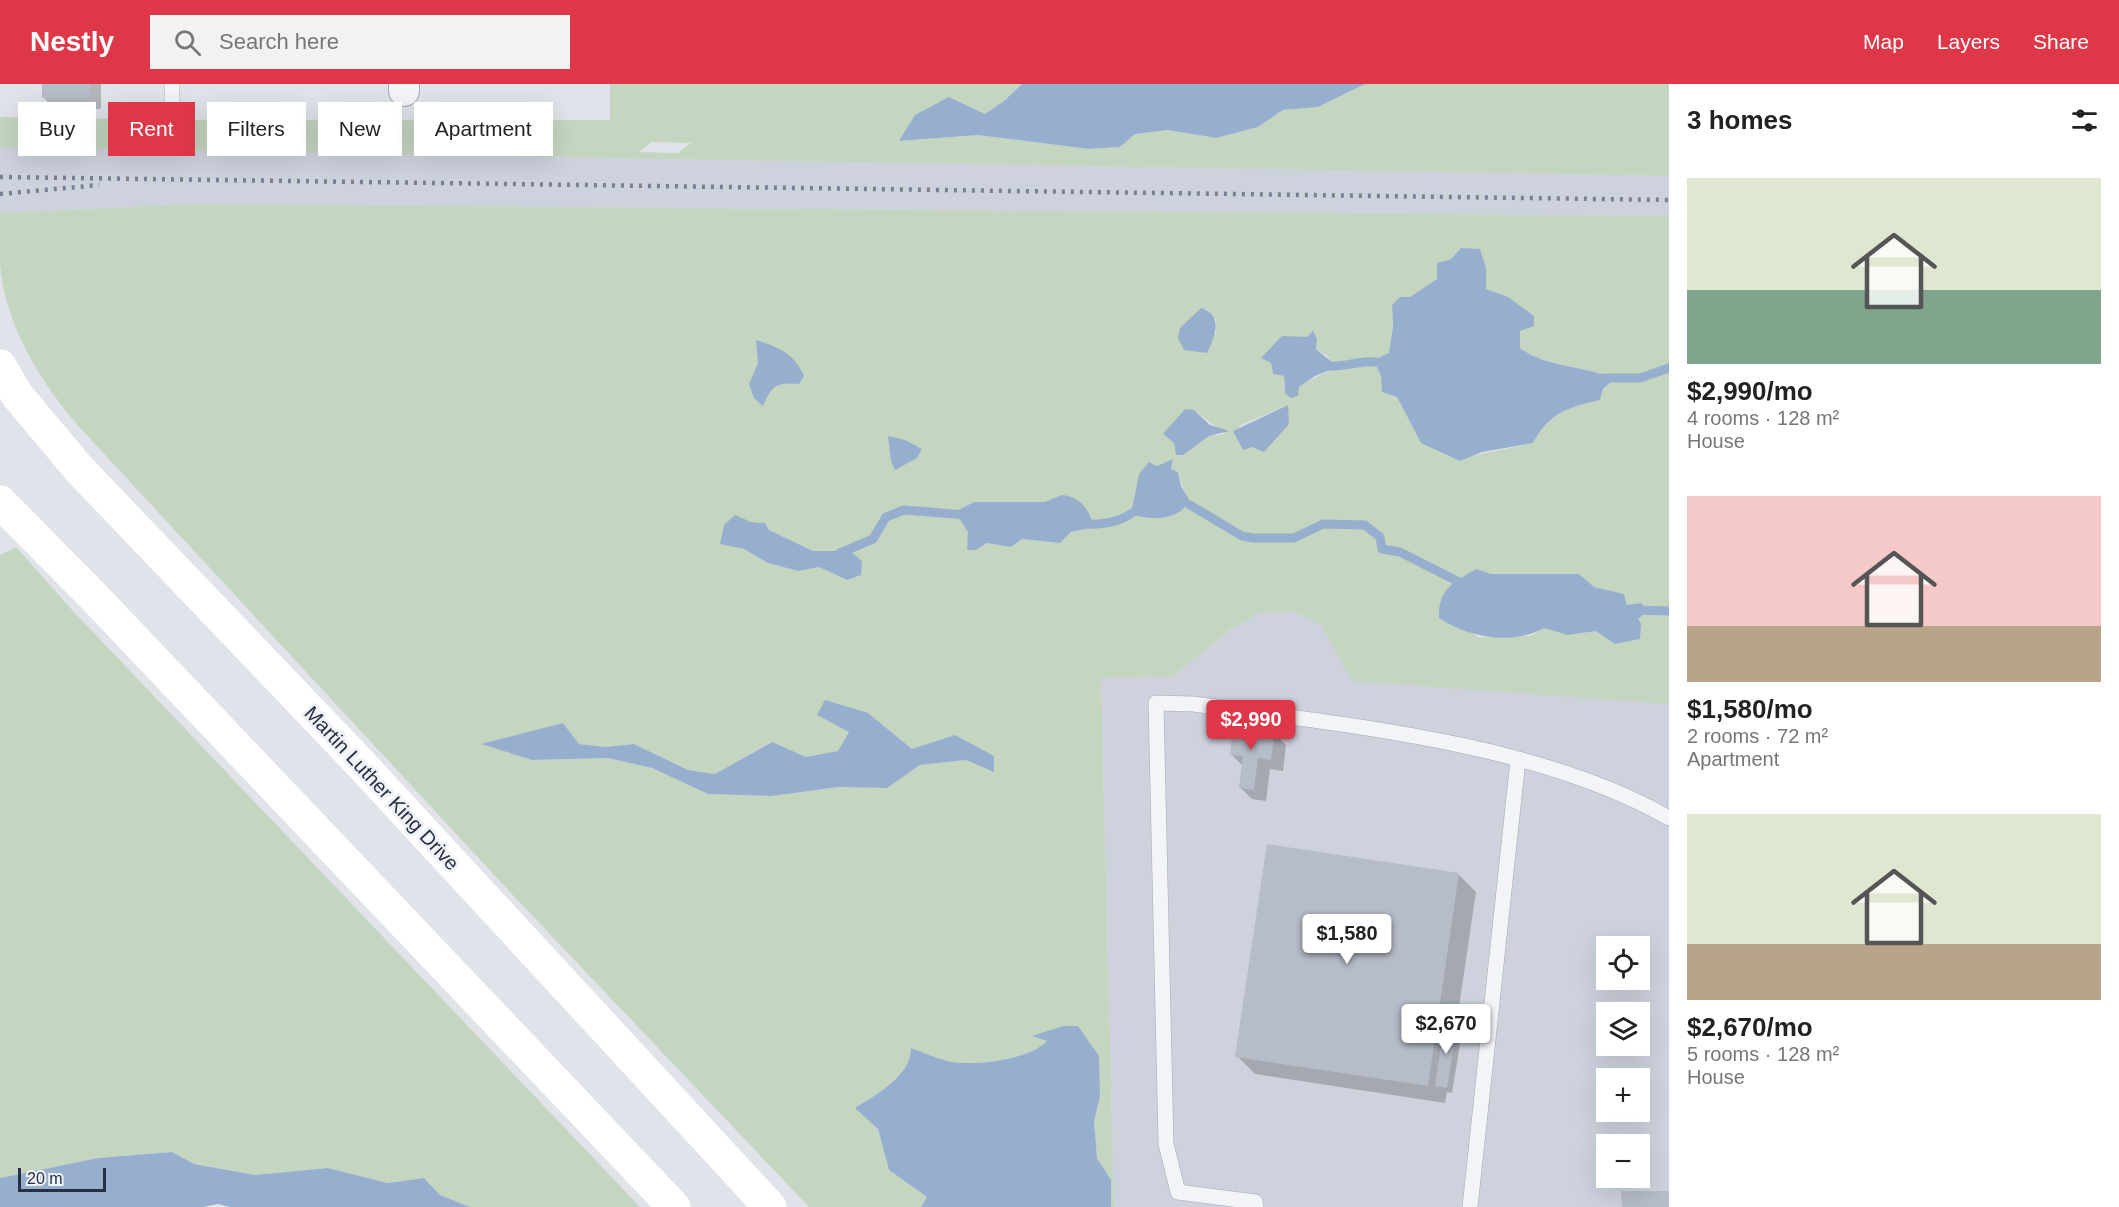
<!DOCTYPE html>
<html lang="en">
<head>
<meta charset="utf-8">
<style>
  :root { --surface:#fff; --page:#f2f2f2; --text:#222; --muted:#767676; --accent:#dd3748 }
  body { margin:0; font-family:Arial,sans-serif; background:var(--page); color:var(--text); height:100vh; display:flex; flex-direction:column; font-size:22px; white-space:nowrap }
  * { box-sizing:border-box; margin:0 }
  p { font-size:20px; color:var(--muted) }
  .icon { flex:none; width:33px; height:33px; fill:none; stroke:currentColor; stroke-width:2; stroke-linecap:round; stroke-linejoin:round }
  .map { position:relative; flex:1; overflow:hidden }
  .side { display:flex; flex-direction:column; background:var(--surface); width:450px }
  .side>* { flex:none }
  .top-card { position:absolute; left:18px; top:18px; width:570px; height:54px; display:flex; gap:12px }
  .fabs { position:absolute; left:1596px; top:852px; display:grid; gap:12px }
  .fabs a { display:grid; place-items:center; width:54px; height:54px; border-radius:0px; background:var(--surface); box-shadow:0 6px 24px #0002; font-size:30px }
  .scale { position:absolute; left:18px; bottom:15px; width:88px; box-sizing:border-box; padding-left:6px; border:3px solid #262f43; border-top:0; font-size:16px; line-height:21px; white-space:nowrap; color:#262f43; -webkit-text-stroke:4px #eff2f7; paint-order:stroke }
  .price { position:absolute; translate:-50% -51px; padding:0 14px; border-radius:6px; background:#fff; color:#222; font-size:20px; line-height:39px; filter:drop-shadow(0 2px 3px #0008) }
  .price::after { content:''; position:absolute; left:50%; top:36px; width:18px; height:14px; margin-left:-9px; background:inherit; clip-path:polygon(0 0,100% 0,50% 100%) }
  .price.active { background:var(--accent); color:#fff }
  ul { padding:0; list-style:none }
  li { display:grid; align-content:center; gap:12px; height:318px; padding:0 18px }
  li span { display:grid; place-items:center; height:186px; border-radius:0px; color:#555 }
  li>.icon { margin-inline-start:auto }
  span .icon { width:108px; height:108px; fill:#fffc; stroke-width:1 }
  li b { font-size:26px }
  h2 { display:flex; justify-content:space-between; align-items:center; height:72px; padding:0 18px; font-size:26px }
  .pill { padding:0 21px; border-radius:0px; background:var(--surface); box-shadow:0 6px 24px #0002; font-size:21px; line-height:54px }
  .pill.active { background:var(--accent); color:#fff }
  header { display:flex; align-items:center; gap:36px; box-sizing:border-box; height:84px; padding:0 30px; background:var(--accent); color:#fff }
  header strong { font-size:28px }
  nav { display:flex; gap:33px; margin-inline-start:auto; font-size:21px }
  .search { width:420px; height:54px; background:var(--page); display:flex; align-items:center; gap:15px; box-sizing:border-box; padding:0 21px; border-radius:0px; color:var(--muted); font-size:22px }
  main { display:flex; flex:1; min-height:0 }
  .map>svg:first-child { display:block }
</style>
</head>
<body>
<header>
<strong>Nestly</strong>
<div class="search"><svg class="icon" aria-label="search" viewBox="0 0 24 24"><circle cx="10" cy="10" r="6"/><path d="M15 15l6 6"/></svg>Search here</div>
<nav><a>Map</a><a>Layers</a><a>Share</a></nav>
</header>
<main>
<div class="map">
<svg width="1669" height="1123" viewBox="0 0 1669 1123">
  <rect width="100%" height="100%" fill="#e0e3ea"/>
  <path fill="#cdd2dd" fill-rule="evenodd" d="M 0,64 L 1669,92 L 1669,132 L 196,120 L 0,129 Z
    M 1295,528 L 1321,540 L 1336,564 L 1669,620 L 1669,1123 L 1114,1123 L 1101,594 L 1172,593 L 1232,544 L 1246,538 L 1256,529 ZM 1606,862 L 1640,862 L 1640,896 L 1606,896 ZM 1606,928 L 1640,928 L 1640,962 L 1606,962 ZM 1606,994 L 1640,994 L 1640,1028 L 1606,1028 ZM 1606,1060 L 1640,1060 L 1640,1094 L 1606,1094 Z"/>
  <path fill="#c4d5c0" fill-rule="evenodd" d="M 610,0 L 1022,0 L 1004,17 L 985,30 L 949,13 L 900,57 L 978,51 L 1089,65 L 1120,63 L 1135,50 L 1168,46 L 1216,54 L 1258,43 L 1283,26 L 1318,23 L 1365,0 L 1669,0 L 1669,92 L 0,64 L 0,33 L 184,36 L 610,36 ZM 652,58 L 691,59 L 678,69 L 639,68 Z
    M 196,120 L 1669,132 L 1669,620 L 1352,597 L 1321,541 L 1295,528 L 1256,529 L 1246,538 L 1232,544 L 1172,593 L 1101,594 L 1114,1123 L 1111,1123 L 1111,1096 L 1097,1074 L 1094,1037 L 1100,1013 L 1063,942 L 1033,952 L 1048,957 C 1028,976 973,983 947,977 C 935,975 923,968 911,964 C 911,992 877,1010 856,1024 L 878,1045 L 889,1086 L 927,1113 L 921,1123 L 809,1123 L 510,808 L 82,346 C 42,301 5,242 0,180 C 0,163 0,146 0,129 ZM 1462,164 L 1473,166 L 1486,184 L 1486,205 L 1508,213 L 1520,247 L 1520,264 C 1546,284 1584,281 1614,295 L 1603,305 L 1600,316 C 1567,324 1550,328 1533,359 L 1467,373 L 1421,359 L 1397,313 L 1382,308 C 1381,293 1385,284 1389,270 C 1393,254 1393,237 1392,221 L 1410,213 L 1437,195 L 1437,179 L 1451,175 ZM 1216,235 L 1216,250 L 1180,244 ZM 1307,253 L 1316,265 L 1329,273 L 1331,287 C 1312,293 1304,303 1284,304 L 1284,292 L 1273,290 L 1271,279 L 1262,274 L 1287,254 ZM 757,256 L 782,298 L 769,307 L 763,321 L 749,300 L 758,279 ZM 1288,321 L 1264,367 L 1252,363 L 1239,342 ZM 1194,326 L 1225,350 L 1209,352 L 1182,371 L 1176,370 L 1174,359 L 1163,350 ZM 1173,375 L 1171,385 L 1178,388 C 1181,399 1185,415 1195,420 L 1186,422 L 1149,378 L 1157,382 ZM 1061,411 L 1094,443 L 1071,448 L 1060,459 L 1021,455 L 1011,463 L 987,459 L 976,466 L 967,466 L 974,418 L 1045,418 ZM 751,438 L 765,439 L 769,446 L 813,467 L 850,467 L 847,496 L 819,483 L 798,487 L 768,479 L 744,465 ZM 1476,486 L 1491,490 L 1578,490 L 1594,503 L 1623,510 L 1627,521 C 1594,549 1588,556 1544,544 L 1530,552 L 1478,553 L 1466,544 ZM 868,629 L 912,665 L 994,672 L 994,687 L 966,676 L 920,681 L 887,704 L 838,703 L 772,712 L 708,710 L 652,684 L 608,674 L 532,676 L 482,660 L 563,639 L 579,660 L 606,663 L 634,660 L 688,686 L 715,690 L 771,658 L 806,673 L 839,667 L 849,648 Z
    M 16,463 L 72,526 L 640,1123 L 470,1123 L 440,1111 L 424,1094 L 388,1099 L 328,1084 L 255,1091 L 194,1080 L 172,1068 L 98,1074 L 0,1094 L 0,471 Z"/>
  <path fill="#97afce" d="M 1022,0 L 1365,0 L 1318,23 L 1283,26 L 1258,43 L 1216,54 L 1168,46 L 1135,50 L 1120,63 L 1089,65 L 978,51 L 899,57 L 915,31 L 949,13 L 985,30 L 1004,17 Z
    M 1461,164 L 1480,165 L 1486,184 L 1486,205 L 1508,213 L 1534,232 L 1534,242 L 1520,247 L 1520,264 C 1546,284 1584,281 1614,295 L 1603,305 L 1600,316 C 1567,324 1550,328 1533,359 L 1482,368 L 1460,377 L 1421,359 L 1397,313 L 1382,308 L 1381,292 L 1374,276 L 1389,269 L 1393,242 L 1392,221 L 1400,213 L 1410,213 L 1437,195 L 1437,179 L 1451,175 Z
    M 1201,224 C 1224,232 1215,252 1207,269 L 1184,266 L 1178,254 L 1180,244 Z
    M 1313,247 L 1317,255 L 1316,265 L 1338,283 L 1315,292 L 1299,303 L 1298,312 L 1291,314 L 1285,309 L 1284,292 L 1273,290 L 1271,279 L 1261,274 L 1282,252 L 1307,253 Z
    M 756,256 C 779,263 795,270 804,292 L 799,300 C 777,298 772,301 763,322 L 754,314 L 749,300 L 758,279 Z
    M 1288,321 L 1289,340 L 1264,368 L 1252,363 L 1243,366 L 1233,347 Z
    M 1185,325 L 1194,326 L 1210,341 L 1229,347 L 1209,352 L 1183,371 L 1176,371 L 1174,359 L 1163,350 Z
    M 888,352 L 905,356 L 922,365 L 917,374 L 895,386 L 891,377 Z
    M 1173,375 L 1171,385 L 1178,388 L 1181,402 L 1190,417 L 1198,424 L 1199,428 L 1186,422 C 1173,437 1150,436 1131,430 L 1139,390 L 1149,378 L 1157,382 Z
    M 1061,411 C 1081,412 1089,426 1094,443 L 1071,448 L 1060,459 L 1022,455 L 1011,463 L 987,459 L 976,466 L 967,466 L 968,448 L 955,428 L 974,418 L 1045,418 Z
    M 735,431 L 751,438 L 765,439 L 769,446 L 813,467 L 850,467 L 862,477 L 861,491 L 847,496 L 819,483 L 798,487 L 768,479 L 744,465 L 720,460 L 724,441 Z
    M 1476,485 L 1491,490 L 1579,490 L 1594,503 L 1624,510 L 1627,521 L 1641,519 L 1647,527 L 1638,535 L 1641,540 L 1640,555 L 1615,560 L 1596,547 L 1568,551 L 1544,544 C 1512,562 1467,553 1439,534 C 1438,505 1453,499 1476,485 Z
    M 825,616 L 868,629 L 912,665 L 955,651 L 994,672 L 994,688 L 966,676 L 920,681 L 887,704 L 838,703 L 772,712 L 708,710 L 652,684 L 608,674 L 532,676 L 481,660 L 563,639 L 579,660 L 606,663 L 634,660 L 688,686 L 715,690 L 772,658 L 806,673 L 838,667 L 849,648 L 817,631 Z
    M 1063,942 L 1078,942 L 1099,972 L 1100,1013 L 1094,1037 L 1097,1074 L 1111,1096 L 1111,1123 L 921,1123 L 927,1113 L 889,1086 L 878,1045 L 855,1024 C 877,1010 911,992 911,964 C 923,968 935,974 947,977 C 971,983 1030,976 1047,957 L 1032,952 Z
    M 172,1068 L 194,1080 L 255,1091 L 328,1084 L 388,1099 L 424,1094 L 440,1111 L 470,1123 L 230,1123 L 218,1120 L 203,1123 L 0,1123 L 0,1094 L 98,1074 Z"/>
  <path fill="#0003" d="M 43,0 L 101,0 L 101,25 L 55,25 L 43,13 Z
    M 1274,649 L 1286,661 L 1283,687 L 1270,685 L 1266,717 L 1252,715 L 1240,703 L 1243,682 L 1231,670 Z
    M 1458,790 L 1476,808 L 1456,943 L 1462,948 L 1452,1009 L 1447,1008 L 1445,1019 L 1255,990 L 1237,972 Z"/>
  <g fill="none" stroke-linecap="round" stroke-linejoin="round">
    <path stroke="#97afce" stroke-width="9" d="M 1327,282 C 1347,284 1366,273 1384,280
      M 1604,294 L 1640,294 L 1669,284
      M 1190,421 L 1242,452 L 1253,454 L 1294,454 L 1323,440 L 1365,441 L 1380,453 L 1382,465 L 1400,468 L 1465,501
      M 1082,440 C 1105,441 1124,438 1141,422
      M 840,469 L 873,455 L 886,433 L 904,426 L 967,431
      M 1635,526 L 1669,527"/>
  </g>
  <path fill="#b6bcc8" d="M 42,0 L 90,0 L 90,14 L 42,14 Z
    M 1233,642 L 1275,647 L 1271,676 L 1258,674 L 1254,706 L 1239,704 L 1243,672 L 1230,671 Z
    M 1267,760 L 1459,789 L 1428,1002 L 1235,973 Z
    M 1444,940 L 1457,941 L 1447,1004 L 1435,1002 Z
    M 1621,1107 L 1669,1107 L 1669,1123 L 1622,1123 Z"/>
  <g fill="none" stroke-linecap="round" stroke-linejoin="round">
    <g stroke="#a4a9b5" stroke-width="16">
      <path id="lane" d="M 172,0 L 172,31
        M 1256,1123 L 1255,1118 L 1178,1108 L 1166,1060 L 1156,619 L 1194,620 C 1344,641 1536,658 1669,734
        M 1470,1123 L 1518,676"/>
    </g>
    <g stroke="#a4a9b5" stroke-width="32">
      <path id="street" d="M 404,0 L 404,7"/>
    </g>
    <use href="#lane" stroke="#f3f4f8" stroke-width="15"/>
    <use href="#street" stroke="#f3f4f8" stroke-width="30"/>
    <path stroke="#fff" stroke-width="33" d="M 0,282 L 17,311 L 79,385 L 359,678 L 770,1123
      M 0,418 L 94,513 L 674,1123"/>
    <path stroke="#778196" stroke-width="4.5" stroke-dasharray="3 6" stroke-linecap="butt" d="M 0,93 L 1669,116
      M 0,110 L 99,101"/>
  </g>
  <g text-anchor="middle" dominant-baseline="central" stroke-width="6" stroke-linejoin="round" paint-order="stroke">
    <g font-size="20" fill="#262f43" stroke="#eff2f7">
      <text transform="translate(382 704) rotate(47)">Martin Luther King Drive</text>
    </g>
  </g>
</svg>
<div class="fabs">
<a><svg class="icon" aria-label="locate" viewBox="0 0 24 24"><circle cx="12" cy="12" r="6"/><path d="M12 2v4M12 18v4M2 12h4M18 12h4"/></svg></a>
<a><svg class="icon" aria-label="layers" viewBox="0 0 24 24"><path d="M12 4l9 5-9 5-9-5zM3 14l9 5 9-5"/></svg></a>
<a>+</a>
<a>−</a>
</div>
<div class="scale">20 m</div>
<b class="price active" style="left:1251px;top:667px">$2,990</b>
<b class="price" style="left:1347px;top:881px">$1,580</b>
<b class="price" style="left:1446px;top:971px">$2,670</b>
<div class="top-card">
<a class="pill">Buy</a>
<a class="pill active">Rent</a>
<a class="pill">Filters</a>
<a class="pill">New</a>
<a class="pill">Apartment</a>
</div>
</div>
<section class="side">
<h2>3 homes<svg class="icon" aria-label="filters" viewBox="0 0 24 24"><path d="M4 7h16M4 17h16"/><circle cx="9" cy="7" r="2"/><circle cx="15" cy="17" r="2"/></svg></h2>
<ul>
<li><span style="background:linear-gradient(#dfe7d0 60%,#7fa58c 0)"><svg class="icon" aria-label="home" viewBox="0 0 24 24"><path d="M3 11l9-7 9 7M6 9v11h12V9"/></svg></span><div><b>$2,990/mo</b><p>4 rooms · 128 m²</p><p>House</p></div></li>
<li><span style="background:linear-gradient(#f6c9c9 70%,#b9a48a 0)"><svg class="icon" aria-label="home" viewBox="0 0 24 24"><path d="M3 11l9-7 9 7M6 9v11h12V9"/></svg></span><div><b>$1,580/mo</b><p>2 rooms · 72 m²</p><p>Apartment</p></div></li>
<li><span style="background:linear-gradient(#dfe7d0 70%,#b9a48a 0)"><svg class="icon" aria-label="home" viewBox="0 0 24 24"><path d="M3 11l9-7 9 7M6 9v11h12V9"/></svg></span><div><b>$2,670/mo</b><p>5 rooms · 128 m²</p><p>House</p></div></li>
</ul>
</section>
</main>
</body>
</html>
